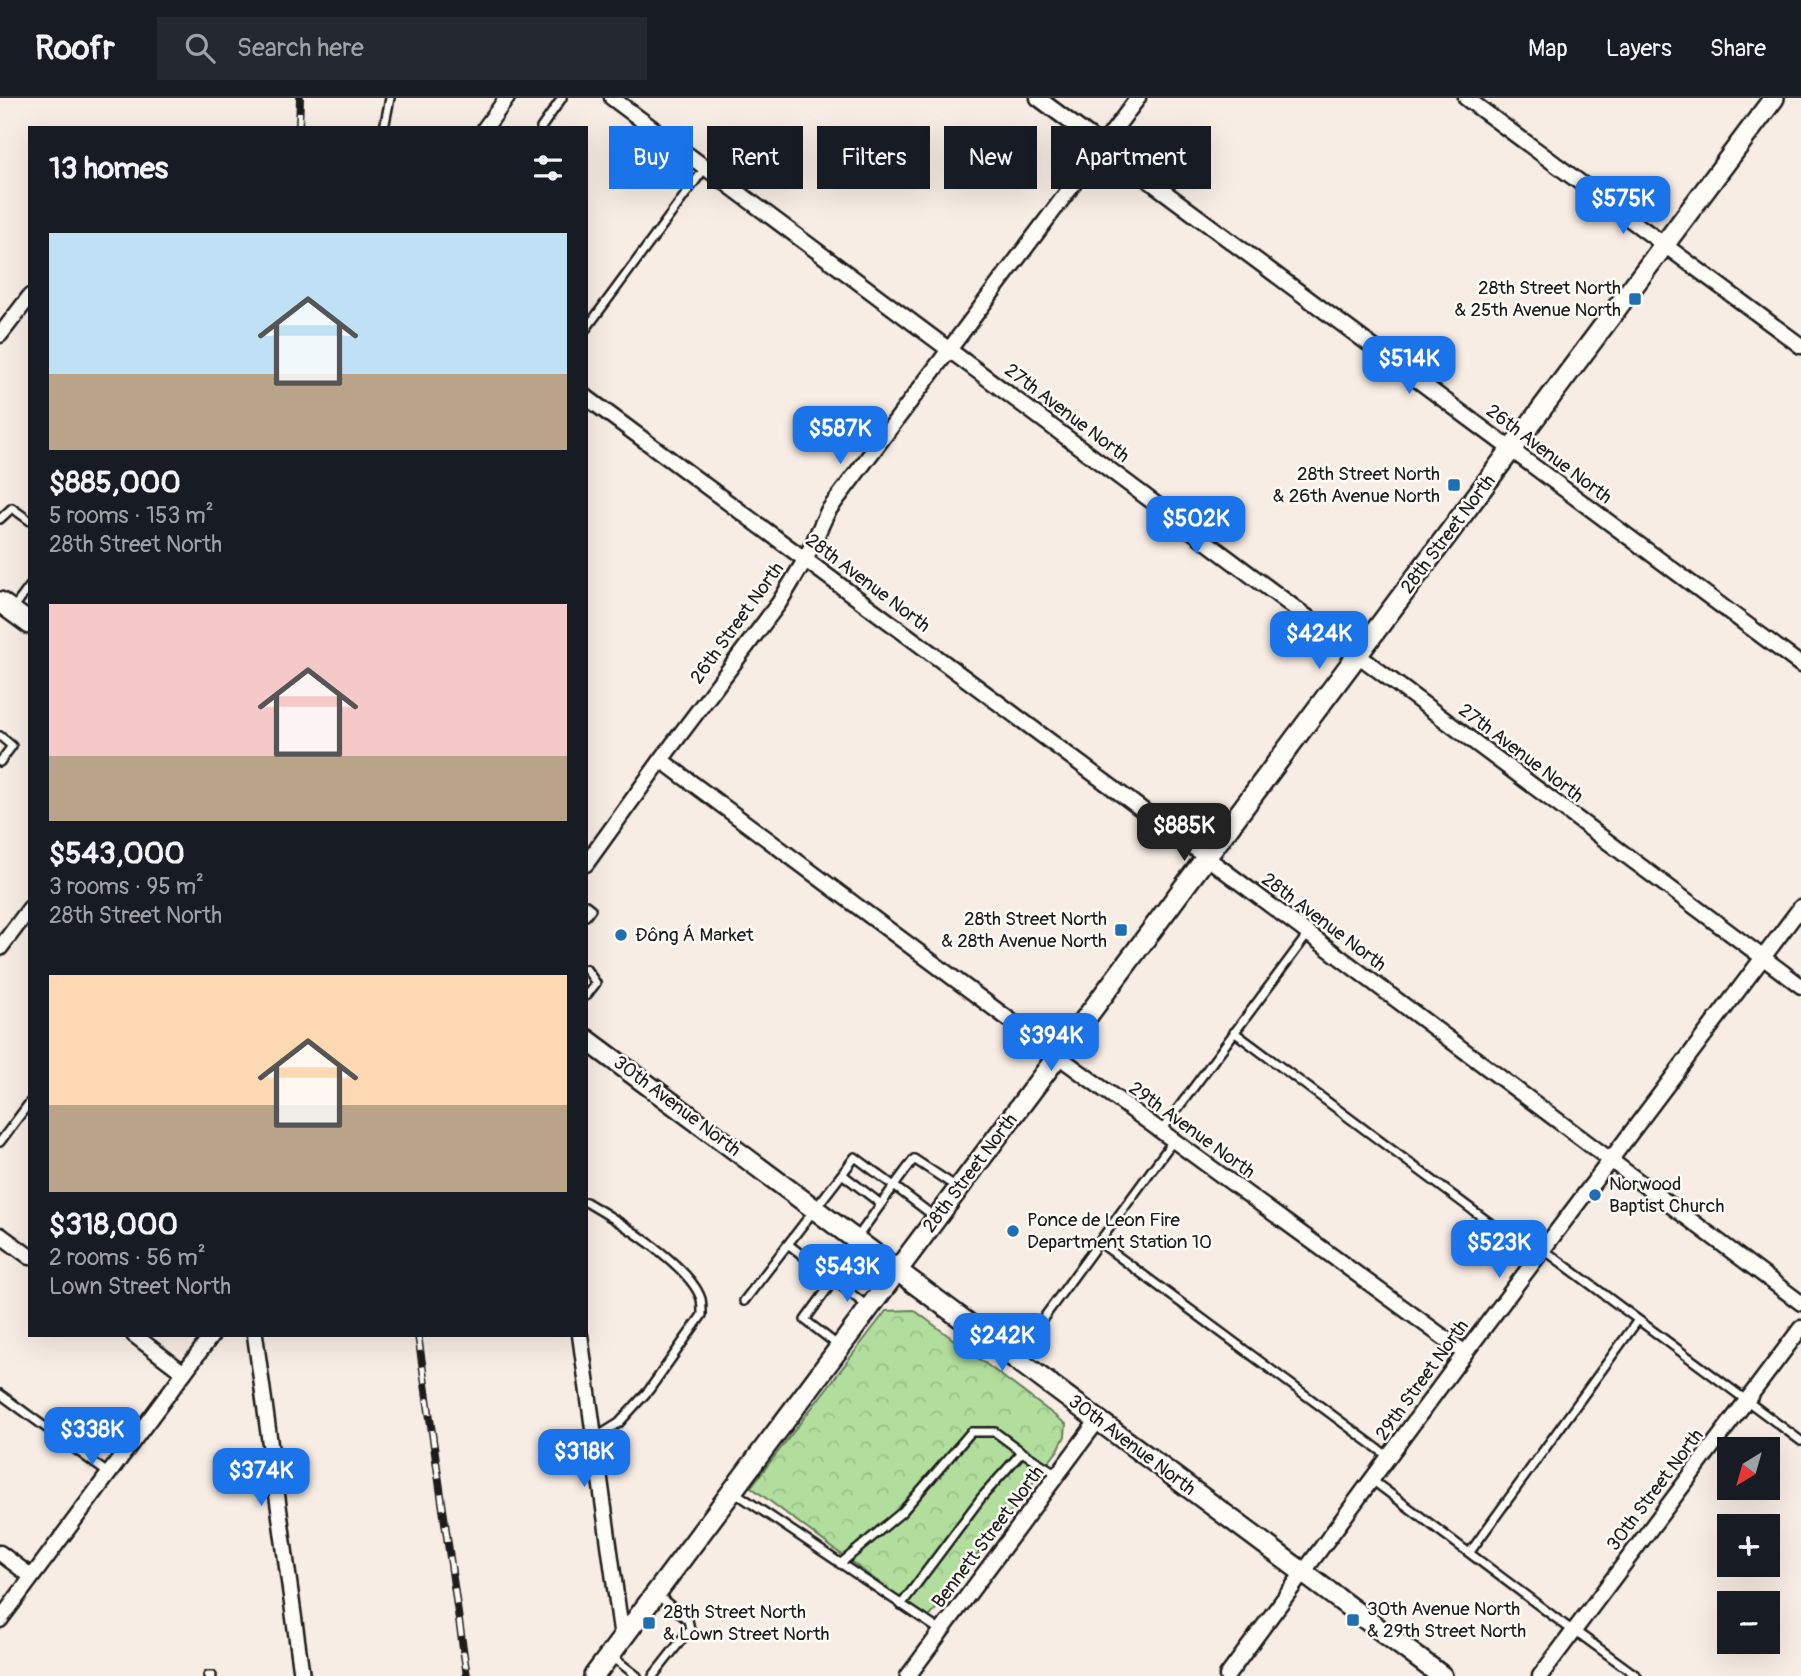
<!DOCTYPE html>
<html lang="en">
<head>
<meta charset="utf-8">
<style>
  :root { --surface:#171b24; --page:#242831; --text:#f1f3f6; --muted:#9ea1a6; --line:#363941; --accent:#1a73e8 }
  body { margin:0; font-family:Pangolin,sans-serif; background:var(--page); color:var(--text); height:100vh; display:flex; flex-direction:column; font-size:26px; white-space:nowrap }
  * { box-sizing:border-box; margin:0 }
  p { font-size:23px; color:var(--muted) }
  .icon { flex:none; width:38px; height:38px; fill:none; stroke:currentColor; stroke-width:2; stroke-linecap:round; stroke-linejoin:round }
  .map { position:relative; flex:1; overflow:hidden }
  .panel { position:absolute; left:28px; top:28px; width:560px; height:1211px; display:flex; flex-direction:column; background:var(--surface); border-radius:0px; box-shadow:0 7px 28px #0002 }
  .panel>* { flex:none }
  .banner { position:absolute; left:609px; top:28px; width:665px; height:63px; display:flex; gap:14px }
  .needle { width:46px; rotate:217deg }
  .fabs { position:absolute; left:1717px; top:1339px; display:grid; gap:14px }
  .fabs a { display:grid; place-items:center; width:63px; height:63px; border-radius:0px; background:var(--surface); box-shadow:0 7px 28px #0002; font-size:35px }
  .price { position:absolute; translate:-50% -60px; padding:0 16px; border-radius:14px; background:var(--accent); color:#fff; font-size:23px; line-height:46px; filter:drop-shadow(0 2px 4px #0008) }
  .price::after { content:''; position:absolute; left:50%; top:42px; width:21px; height:16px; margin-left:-10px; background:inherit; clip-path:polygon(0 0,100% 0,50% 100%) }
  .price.active { background:#222; color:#fff }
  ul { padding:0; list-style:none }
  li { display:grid; align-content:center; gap:14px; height:371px; padding:0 21px }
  li span { display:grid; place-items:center; height:217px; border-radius:0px; color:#555 }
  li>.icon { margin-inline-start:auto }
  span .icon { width:126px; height:126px; fill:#fffc; stroke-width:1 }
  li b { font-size:30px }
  h2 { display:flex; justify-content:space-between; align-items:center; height:84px; padding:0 21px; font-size:30px }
  .chip { padding:0 24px; border-radius:0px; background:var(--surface); box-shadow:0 7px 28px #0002; font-size:24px; line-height:63px }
  .chip.active { background:var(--accent); color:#fff }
  header { display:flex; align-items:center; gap:42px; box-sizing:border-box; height:98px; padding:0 35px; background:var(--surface); border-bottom:2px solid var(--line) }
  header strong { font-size:33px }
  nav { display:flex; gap:38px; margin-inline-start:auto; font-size:24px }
  .search { width:490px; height:63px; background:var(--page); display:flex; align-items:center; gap:18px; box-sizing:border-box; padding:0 24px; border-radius:0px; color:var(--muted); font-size:26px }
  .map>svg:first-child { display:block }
</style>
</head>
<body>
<header>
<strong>Roofr</strong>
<div class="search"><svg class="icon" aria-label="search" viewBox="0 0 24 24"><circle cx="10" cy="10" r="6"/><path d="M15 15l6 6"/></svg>Search here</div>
<nav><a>Map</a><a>Layers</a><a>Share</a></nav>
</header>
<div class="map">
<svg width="1801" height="1578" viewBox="0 0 1801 1578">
  <defs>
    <pattern id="forest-crowns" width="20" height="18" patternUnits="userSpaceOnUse" patternTransform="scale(1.75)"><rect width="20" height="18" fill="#b1de9d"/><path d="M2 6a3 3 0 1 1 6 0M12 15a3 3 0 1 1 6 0" fill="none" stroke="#98be87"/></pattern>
  </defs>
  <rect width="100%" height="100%" fill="#f8ede4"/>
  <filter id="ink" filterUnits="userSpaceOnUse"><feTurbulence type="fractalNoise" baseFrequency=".0143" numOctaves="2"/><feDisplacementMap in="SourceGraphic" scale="14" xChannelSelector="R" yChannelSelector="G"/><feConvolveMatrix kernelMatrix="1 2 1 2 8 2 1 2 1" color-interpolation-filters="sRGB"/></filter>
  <g filter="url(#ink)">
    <path fill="url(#forest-crowns)" stroke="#667d5c" stroke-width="2" d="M 914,1212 L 1066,1326 L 1065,1338 L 1058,1352 L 928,1521 L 751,1389 L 886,1213 Z"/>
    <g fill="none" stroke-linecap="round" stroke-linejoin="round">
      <g stroke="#1c1c1c" stroke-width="12">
        <path id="lane" d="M 384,30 L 390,0
          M 541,30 L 562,0
          M 586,231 L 705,70
          M 0,421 L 12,410 L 30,423
          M 12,512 L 30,488
          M 0,638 L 12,648 L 0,664
          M 586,807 L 591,811 L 586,818
          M 586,871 L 596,885 L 586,898
          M 1234,934 L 1537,1160
          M 1161,1033 L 1308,836
          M 0,1044 L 30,1004
          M 842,1076 L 855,1059 L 894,1088 L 856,1141
          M 586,1104 C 617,1122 690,1167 701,1201 C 702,1206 702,1212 702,1217 L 649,1292 L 619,1325 L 595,1340
          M 935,1119 L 894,1088 L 914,1061 L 958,1090
          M 1099,1144 L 1389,1359
          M 788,1146 L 867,1208
          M 1543,1151 L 1801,1343
          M 834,1182 L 805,1222 L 840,1249
          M 744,1203 L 842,1076 L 881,1106
          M 1015,1259 L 1173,1043
          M 0,1296 L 109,1376
          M 1372,1382 L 1573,1533
          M 733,1393 L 941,1533
          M 1470,1454 L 1638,1222
          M 840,1466 L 902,1414 L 971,1334 L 995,1334 L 1022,1354
          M 901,1507 L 981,1400 L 1022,1354 L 1057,1376
          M 1574,1532 L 1637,1578
          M 610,1557 L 637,1578
          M 208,1578 L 212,1578
          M 653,1578 L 690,1531 L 688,1522 L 656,1496"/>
      </g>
      <g stroke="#1c1c1c" stroke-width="19">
        <path id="street" d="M 612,0 L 1801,888
          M 1038,0 L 1801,567
          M 1466,0 L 1801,248
          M 485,30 L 507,0
          M 0,237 L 30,198
          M 586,299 L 1206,759 L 1801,1205
          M 661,662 L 1058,958 L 1465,1255
          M 586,766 L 661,662 L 779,505 L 805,462 L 828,413 L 1138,0
          M 0,850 L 30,810
          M 0,1137 L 30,1159
          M 134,1237 L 184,1275
          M 255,1237 L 302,1578
          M 580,1237 L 622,1540
          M 0,1455 L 32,1479
          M 0,1522 L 212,1237
          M 908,1578 L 1098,1322
          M 1227,1578 L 1465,1255 L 1801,809
          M 1540,1578 L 1801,1230"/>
      </g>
      <g stroke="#1c1c1c" stroke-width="24">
        <path id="secondary" d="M 0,504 L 30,526
          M 586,941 L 1442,1578
          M 594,1578 L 1774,0"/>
      </g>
      <use href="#lane" stroke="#fdfcf7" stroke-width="7"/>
      <use href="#street" stroke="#fdfcf7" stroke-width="14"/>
      <use href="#secondary" stroke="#fdfcf7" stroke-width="19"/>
      <g stroke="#1c1c1c" stroke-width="8">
        <path id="rail" d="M 299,30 L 300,0
          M 418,1237 L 467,1578"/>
      </g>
      <use href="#rail" stroke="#fdfcf7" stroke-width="5" stroke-dasharray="16" stroke-linecap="butt"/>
    </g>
  </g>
  <g fill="#1f6fb2" stroke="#fdfcf7" stroke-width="2.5">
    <rect x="1628" y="194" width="14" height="14" rx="3.5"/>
    <rect x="1447" y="380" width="14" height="14" rx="3.5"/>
    <rect x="1114" y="825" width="14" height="14" rx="3.5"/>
    <circle cx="621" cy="837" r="7"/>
    <circle cx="1595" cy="1097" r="7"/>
    <circle cx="1013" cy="1133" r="7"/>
    <rect x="1346" y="1515" width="14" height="14" rx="3.5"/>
    <rect x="642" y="1518" width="14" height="14" rx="3.5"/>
  </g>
  <g text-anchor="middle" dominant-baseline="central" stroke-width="5" stroke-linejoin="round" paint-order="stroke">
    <g font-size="19" fill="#1c1c1c" stroke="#fdfcf7" text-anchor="start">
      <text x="1621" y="190" text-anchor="end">28th Street North<tspan x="1621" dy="22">&amp; 25th Avenue North</tspan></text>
      <text x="1440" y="376" text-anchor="end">28th Street North<tspan x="1440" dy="22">&amp; 26th Avenue North</tspan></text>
      <text x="1107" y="821" text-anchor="end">28th Street North<tspan x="1107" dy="22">&amp; 28th Avenue North</tspan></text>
      <text x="635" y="837">Đông Á Market</text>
      <text x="1609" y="1086">Norwood<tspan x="1609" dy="22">Baptist Church</tspan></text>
      <text x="1027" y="1122">Ponce de Leon Fire<tspan x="1027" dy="22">Department Station 10</tspan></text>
      <text x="1367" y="1511">30th Avenue North<tspan x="1367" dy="22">&amp; 29th Street North</tspan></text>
      <text x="663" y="1514">28th Street North<tspan x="663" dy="22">&amp; Lown Street North</tspan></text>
    </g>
    <g font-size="19" fill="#1c1c1c" stroke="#fdfcf7">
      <text transform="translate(1067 315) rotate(37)">27th Avenue North</text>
      <text transform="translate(1549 356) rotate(37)">26th Avenue North</text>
      <text transform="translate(1448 436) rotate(-53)">28th Street North</text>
      <text transform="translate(868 485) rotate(37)">28th Avenue North</text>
      <text transform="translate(737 525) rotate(-54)">26th Street North</text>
      <text transform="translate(1521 655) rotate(37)">27th Avenue North</text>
      <text transform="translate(1324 824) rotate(37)">28th Avenue North</text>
      <text transform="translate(677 1008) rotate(37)">30th Avenue North</text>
      <text transform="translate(1192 1032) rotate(36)">29th Avenue North</text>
      <text transform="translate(970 1075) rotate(-53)">28th Street North</text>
      <text transform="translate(1422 1282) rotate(-54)">29th Street North</text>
      <text transform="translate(1132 1347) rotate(37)">30th Avenue North</text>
      <text transform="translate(1655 1392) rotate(-53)">30th Street North</text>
      <text transform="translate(988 1439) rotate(-53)">Bennett Street North</text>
    </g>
  </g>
</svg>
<div class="fabs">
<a><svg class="needle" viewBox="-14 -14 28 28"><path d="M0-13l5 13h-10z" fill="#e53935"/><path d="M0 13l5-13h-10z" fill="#9ea1a6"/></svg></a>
<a>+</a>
<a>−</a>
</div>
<b class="price" style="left:1623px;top:138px">$575K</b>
<b class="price" style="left:1409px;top:298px">$514K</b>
<b class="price" style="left:840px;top:368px">$587K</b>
<b class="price" style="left:1196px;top:458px">$502K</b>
<b class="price" style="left:1319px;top:573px">$424K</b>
<b class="price active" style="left:1184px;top:765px">$885K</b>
<b class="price" style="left:1051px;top:975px">$394K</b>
<b class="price" style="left:1499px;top:1182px">$523K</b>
<b class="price" style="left:847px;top:1206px">$543K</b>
<b class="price" style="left:1002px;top:1275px">$242K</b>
<b class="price" style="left:92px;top:1369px">$338K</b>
<b class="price" style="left:584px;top:1391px">$318K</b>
<b class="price" style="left:261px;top:1410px">$374K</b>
<div class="banner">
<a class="chip active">Buy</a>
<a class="chip">Rent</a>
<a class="chip">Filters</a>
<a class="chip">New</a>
<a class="chip">Apartment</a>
</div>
<section class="panel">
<h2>13 homes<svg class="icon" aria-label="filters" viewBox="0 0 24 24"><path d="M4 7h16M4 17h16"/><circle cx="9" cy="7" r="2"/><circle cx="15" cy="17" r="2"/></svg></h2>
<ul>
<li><span style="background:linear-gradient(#bfe0f5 65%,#b9a48a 0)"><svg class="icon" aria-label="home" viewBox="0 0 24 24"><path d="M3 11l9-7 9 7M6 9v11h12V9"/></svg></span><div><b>$885,000</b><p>5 rooms · 153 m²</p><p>28th Street North</p></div></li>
<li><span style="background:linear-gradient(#f6c9c9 70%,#b9a48a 0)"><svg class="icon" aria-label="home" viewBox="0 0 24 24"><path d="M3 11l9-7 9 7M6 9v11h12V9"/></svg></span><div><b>$543,000</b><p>3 rooms · 95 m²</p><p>28th Street North</p></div></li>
<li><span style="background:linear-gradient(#ffd9b3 60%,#b9a48a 0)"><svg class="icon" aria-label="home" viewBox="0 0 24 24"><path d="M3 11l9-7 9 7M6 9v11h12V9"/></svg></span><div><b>$318,000</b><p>2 rooms · 56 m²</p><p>Lown Street North</p></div></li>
</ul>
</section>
</div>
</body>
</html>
